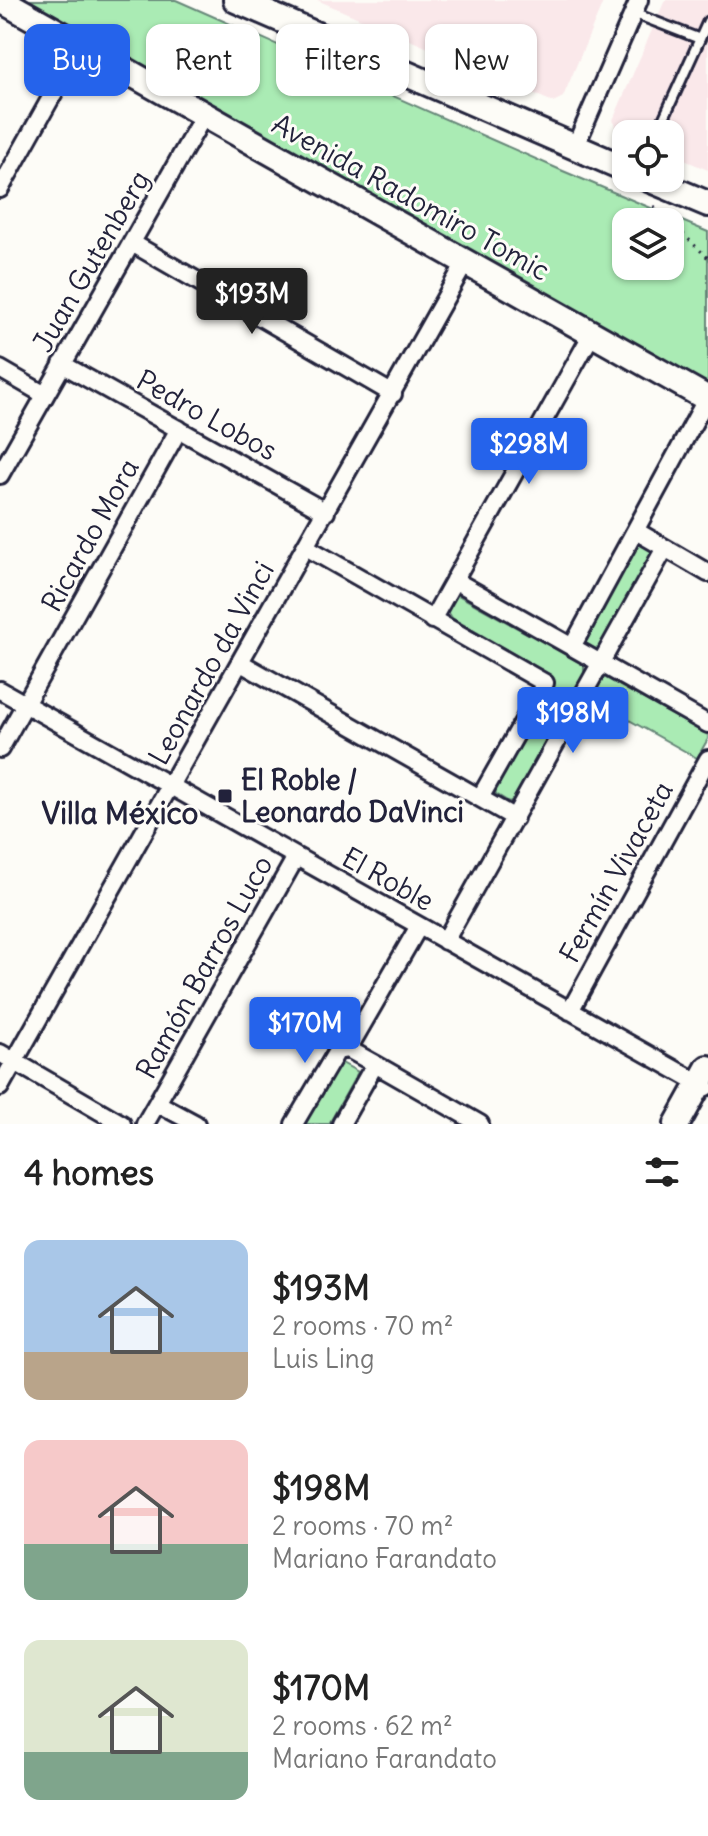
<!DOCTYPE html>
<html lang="en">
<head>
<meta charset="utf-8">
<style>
  :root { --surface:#fff; --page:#f2f2f2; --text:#222; --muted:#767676; --accent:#2563eb }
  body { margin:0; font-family:Delius,sans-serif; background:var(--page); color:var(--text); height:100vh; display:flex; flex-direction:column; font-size:30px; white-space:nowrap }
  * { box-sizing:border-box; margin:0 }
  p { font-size:26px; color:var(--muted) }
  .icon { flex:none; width:44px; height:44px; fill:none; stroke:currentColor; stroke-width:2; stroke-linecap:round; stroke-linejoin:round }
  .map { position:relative; height:1124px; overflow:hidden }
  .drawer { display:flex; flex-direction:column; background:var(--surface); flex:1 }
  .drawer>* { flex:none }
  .banner { position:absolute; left:24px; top:24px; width:660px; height:72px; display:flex; gap:16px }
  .fabs { position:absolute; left:612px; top:120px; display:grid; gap:16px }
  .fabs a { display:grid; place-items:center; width:72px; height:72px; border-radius:16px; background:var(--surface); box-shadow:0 2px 6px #0004; font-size:40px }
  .price { position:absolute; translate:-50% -68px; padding:0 18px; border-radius:8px; background:var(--accent); color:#fff; font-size:26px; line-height:52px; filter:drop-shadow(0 2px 4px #0008) }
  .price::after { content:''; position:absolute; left:50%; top:48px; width:24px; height:18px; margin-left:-12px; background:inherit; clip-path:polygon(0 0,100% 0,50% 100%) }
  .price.on { background:#222; color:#fff }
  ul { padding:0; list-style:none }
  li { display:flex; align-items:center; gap:24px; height:200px; padding:0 24px }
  li span { display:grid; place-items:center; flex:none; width:224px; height:160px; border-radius:16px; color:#555 }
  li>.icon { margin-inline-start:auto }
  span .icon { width:96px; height:96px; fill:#fffc; stroke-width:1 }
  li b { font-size:34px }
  h2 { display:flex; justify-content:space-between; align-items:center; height:96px; padding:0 24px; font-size:34px }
  .tag { padding:0 28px; border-radius:16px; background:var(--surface); box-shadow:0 2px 6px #0004; font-size:28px; line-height:72px }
  .tag.on { background:var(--accent); color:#fff }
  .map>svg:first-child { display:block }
</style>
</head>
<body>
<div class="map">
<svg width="708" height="1124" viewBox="0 0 708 1124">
  <rect width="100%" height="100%" fill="#fdfcf7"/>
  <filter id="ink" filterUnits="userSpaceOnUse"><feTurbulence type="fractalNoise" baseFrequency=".0125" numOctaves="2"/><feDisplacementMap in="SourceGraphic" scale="16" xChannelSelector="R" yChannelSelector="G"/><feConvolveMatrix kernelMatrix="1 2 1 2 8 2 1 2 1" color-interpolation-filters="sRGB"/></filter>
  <g filter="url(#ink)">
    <path fill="#fae8ea" d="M 317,0 L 604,0 L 563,97 L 553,102 Z
      M 665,0 L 708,0 L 708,170 L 670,154 L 670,134 L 626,135 L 618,132 L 613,120 Z"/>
    <path fill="#aaebb4" stroke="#668678" stroke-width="2" fill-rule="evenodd" d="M 16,0 L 176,0 L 563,171 L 708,232 L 708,386 ZM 626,222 L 670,222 L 670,266 L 626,266 Z
      M 638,542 L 656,552 L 600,651 L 582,641 Z
      M 456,594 L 584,665 L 584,677 L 517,798 L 509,802 L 496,794 L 494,786 L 555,682 L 549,674 L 452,618 L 447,610 Z
      M 602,676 L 708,735 L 708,739 L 697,758 L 590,698 Z
      M 340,1062 L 358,1072 L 329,1124 L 305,1124 Z"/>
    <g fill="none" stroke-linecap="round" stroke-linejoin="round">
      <g stroke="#22223b" stroke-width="14">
        <path id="lane" d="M 633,13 L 700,39
          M 663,120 L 708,21"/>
      </g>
      <g stroke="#22223b" stroke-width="22">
        <path id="street" d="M 575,147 L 639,0
          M 0,189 L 81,44
          M 132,243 L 393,394
          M 62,364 L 326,512
          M 0,369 L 45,395
          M 0,475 L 204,115
          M 636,531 L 708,573
          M 306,547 L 545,683 L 480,798
          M 454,580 L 708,724
          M 432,620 L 592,334
          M 572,647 L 707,398
          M 241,663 L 515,818
          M 0,690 L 706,1087
          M 0,749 L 179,429
          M 445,941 L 665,548
          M 570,1011 L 708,759
          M 0,1053 L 122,1124
          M 375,1064 L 480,1124
          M 0,1087 L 465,263
          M 157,1103 L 296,857
          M 145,1124 L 157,1103 L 196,1124
          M 294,1124 L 337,1051 L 348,1049
          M 341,1124 L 375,1064 L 348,1049 L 419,926"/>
      </g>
      <g stroke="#22223b" stroke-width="30">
        <path id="secondary" d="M 1,0 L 708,399
          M 236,0 L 626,169
          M 646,178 L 708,204
          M 677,1124 L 708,1068"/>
      </g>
      <path stroke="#22223b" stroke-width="3" stroke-dasharray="2 6" stroke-linecap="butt" d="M 654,206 L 708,258"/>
      <use href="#lane" stroke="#fdfcf7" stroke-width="8"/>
      <use href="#street" stroke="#fdfcf7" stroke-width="16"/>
      <use href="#secondary" stroke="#fdfcf7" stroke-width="24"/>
    </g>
  </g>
  <rect fill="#22223b" stroke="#fdfcf7" stroke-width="3" x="217" y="788" width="16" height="16" rx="4"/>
  <g text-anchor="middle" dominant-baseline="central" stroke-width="6" stroke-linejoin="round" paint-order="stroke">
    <g font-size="28" fill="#22223b" stroke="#fdfcf7">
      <text transform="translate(411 197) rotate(29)">Avenida Radomiro Tomic</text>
      <text transform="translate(91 261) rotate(-60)">Juan Gutenberg</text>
      <text transform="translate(207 415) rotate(29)">Pedro Lobos</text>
      <text transform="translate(90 535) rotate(-61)">Ricardo Mora</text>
      <text transform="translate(211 663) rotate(-61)">Leonardo da Vinci</text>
      <text transform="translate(616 872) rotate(-61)">Fermín Vivaceta</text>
      <text transform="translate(388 879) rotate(29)">El Roble</text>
      <text transform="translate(204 967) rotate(-61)">Ramón Barros Luco</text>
    </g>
    <g font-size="28" font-weight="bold" fill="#22223b" stroke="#fdfcf7" text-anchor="start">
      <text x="241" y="780">El Roble /<tspan x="241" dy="32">Leonardo DaVinci</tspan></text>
    </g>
    <g font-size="30" font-weight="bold" fill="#22223b" stroke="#fdfcf7">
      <text x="120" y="813">Villa México</text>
    </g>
  </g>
</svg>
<div class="fabs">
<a><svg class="icon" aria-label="locate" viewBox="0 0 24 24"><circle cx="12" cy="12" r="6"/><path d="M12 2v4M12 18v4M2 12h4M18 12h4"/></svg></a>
<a><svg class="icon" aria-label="layers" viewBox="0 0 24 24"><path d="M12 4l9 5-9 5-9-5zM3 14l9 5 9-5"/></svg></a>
</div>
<b class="price on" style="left:252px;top:336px">$193M</b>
<b class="price" style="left:529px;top:486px">$298M</b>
<b class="price" style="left:573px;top:755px">$198M</b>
<b class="price" style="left:305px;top:1065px">$170M</b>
<div class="banner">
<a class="tag on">Buy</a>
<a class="tag">Rent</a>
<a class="tag">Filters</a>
<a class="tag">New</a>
</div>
</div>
<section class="drawer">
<h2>4 homes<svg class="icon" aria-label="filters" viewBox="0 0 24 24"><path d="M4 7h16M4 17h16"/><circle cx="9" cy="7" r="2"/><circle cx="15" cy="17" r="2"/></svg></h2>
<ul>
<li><span style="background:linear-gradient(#a9c7e8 70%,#b9a48a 0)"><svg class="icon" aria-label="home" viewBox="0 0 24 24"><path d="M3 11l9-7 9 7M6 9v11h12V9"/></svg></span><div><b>$193M</b><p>2 rooms · 70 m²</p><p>Luis Ling</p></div></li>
<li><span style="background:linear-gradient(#f6c9c9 65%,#7fa58c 0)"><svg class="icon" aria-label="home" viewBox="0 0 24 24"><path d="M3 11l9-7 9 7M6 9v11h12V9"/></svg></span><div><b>$198M</b><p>2 rooms · 70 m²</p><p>Mariano Farandato</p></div></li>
<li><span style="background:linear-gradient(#dfe7d0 70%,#7fa58c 0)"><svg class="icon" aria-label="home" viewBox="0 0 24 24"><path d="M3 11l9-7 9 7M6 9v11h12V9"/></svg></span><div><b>$170M</b><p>2 rooms · 62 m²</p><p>Mariano Farandato</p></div></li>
</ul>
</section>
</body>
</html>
